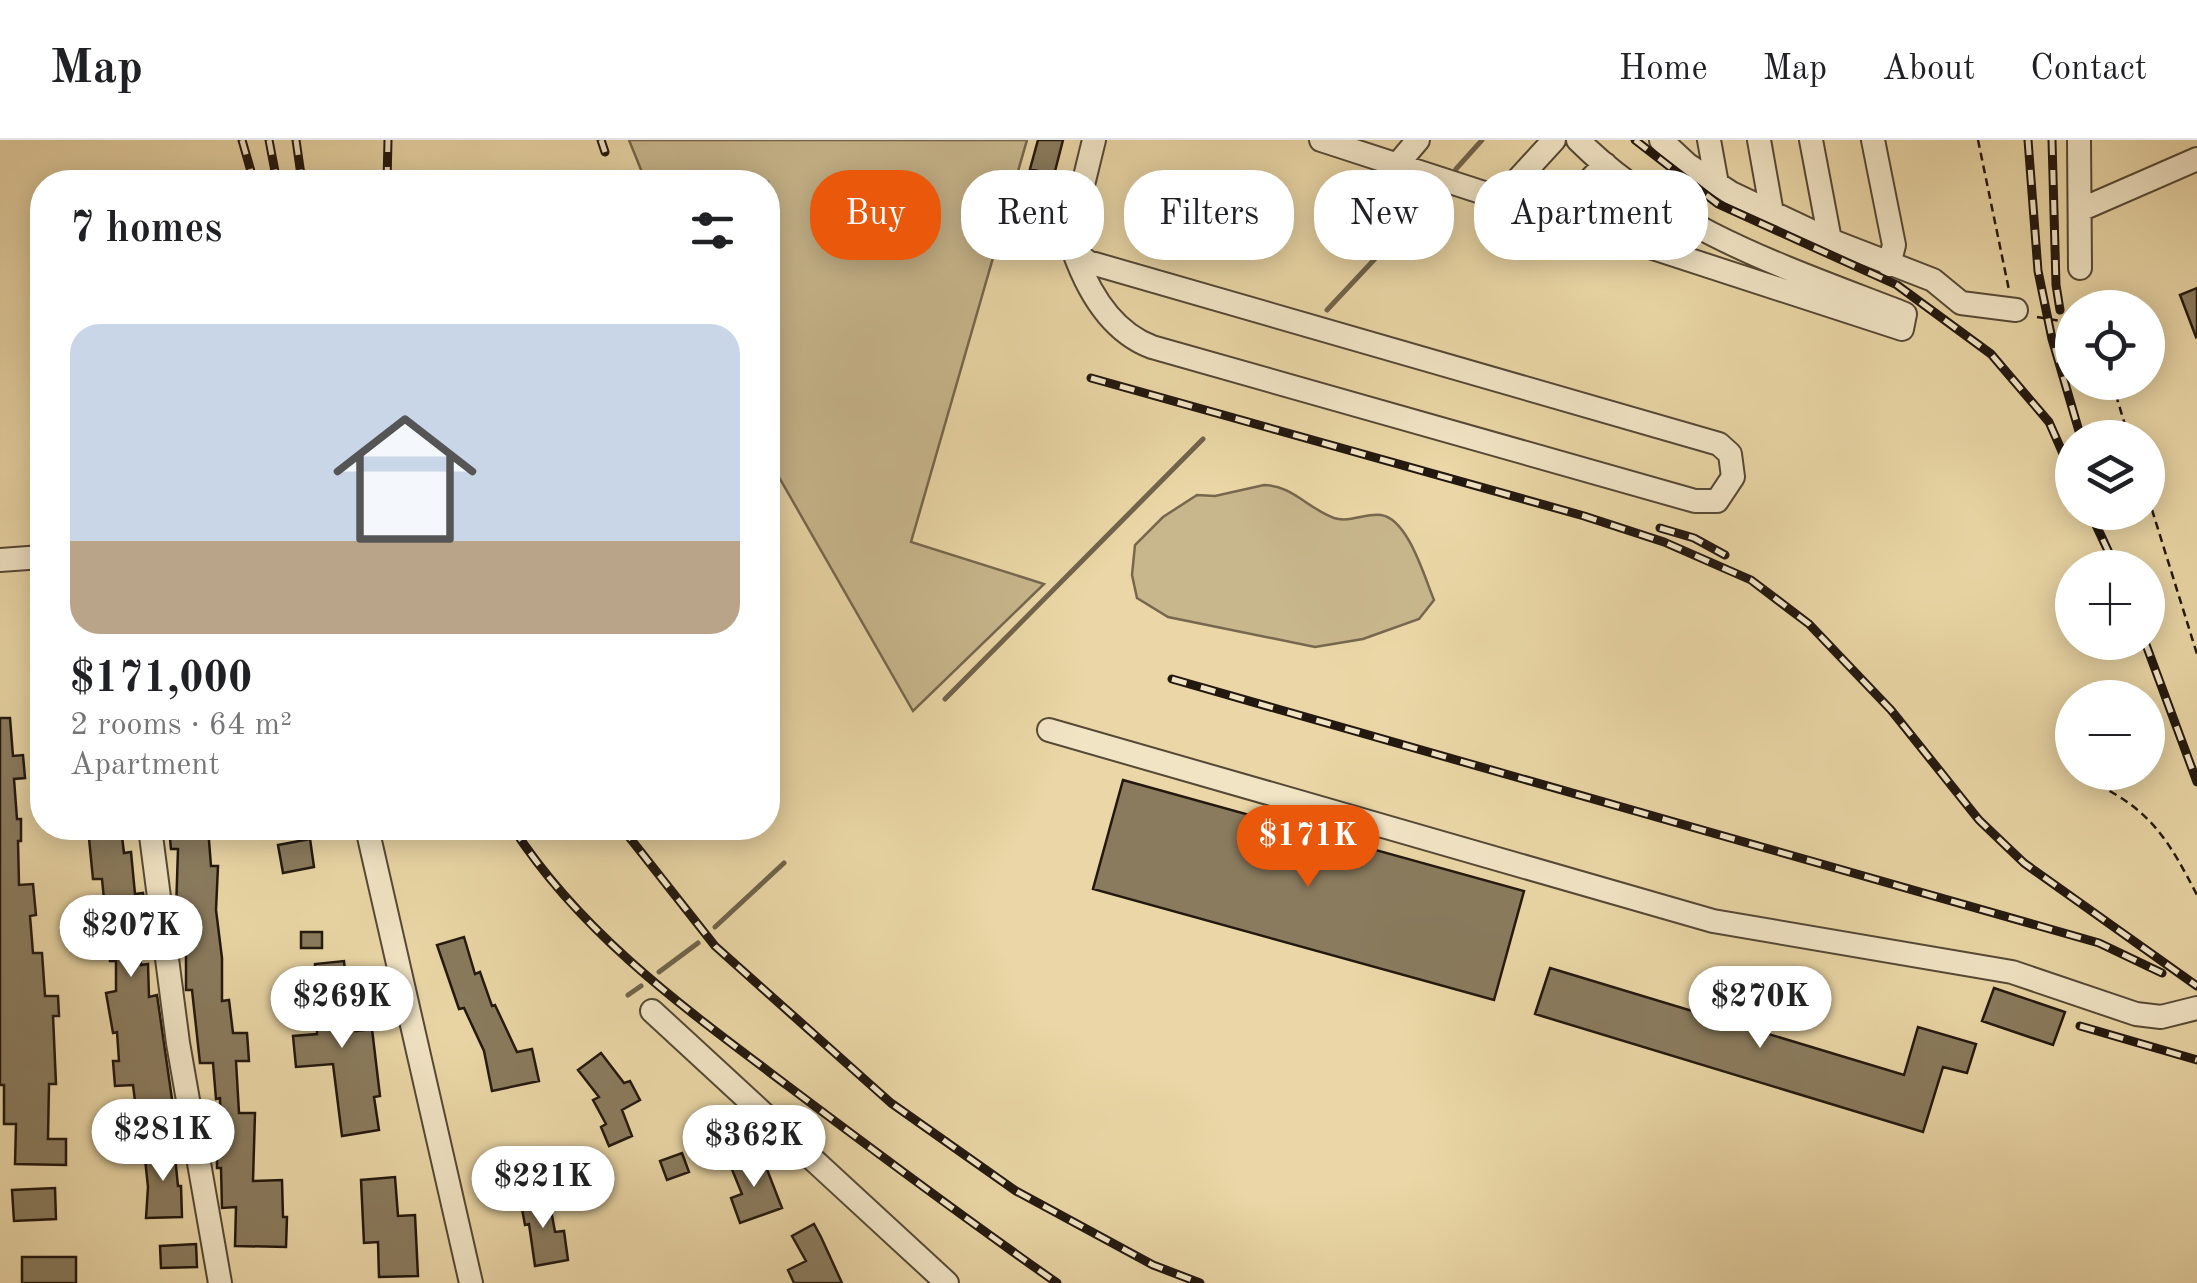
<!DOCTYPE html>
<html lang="en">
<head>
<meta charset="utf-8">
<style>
  :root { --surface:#fff; --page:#f2f2f2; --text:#202124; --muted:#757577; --line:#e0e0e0; --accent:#ea580c }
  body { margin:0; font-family:"Old Standard TT",serif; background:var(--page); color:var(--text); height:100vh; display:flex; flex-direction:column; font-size:38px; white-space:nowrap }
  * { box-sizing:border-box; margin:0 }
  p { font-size:32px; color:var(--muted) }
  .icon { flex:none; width:55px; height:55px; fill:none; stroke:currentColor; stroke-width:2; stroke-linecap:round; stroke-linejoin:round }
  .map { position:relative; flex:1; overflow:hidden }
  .side { position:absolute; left:30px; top:30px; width:750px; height:670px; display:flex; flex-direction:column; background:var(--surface); border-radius:40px; box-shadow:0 5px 25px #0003 }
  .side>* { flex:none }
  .banner { position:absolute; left:810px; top:30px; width:950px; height:90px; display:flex; gap:20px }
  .fabs { position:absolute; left:2055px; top:150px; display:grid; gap:20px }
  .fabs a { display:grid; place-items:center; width:110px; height:110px; border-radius:50%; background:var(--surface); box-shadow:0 5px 25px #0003; font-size:50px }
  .price { position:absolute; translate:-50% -85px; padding:0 22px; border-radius:35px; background:#fff; color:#222; font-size:32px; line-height:65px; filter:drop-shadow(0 2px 5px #0008) }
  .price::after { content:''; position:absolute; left:50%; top:60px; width:30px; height:22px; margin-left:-15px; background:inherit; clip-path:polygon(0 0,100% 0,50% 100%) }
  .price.current { background:var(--accent); color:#fff }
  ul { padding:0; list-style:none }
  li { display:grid; align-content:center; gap:20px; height:530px; padding:0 40px }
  li span { display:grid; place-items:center; height:310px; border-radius:30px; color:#555 }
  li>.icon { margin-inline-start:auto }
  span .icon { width:180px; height:180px; fill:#fffc; stroke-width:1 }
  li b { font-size:42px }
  h2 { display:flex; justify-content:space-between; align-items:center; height:120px; padding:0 40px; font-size:42px }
  .pill { padding:0 35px; border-radius:40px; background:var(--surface); box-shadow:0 5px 25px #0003; font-size:35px; line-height:90px }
  .pill.current { background:var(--accent); color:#fff }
  header { display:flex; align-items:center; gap:60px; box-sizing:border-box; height:140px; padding:0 50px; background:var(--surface); border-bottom:2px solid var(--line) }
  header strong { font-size:48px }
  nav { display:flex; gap:55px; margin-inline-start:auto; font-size:35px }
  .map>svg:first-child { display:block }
</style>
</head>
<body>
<header>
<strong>Map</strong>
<nav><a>Home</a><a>Map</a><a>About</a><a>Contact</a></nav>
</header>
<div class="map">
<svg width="2197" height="1143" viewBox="0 0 2197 1143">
  <rect width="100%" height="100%" fill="#ead6a6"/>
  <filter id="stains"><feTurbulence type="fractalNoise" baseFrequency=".002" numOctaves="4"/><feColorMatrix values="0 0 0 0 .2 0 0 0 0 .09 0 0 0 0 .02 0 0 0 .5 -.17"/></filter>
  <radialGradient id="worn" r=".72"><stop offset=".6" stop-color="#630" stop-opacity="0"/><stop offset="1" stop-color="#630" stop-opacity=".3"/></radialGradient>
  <path fill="#c8b68c" stroke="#76674e" stroke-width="2.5" d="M 629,0 L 1027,0 L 911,402 L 1044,444 L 913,571 L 768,318 L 768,42 L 646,42 Z
    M 1264,345 C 1291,345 1309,369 1334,378 C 1349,383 1366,373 1381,375 C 1408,379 1424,436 1434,460 L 1419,479 L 1363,499 L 1315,507 L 1168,477 L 1137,458 L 1132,435 L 1135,405 L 1163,377 L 1197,355 L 1215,356 Z"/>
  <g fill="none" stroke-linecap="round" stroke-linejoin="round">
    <path stroke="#72634b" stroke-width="5" d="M 1456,29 L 1482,0
      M 1327,170 L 1432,58
      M 945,559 L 1203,299
      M 715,787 L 784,723
      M 659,832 L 698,803
      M 628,855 L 641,846"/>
  </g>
  <path fill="#8a7b5e" stroke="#23180f" stroke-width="2.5" d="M 1038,0 L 1063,0 L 1054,35 L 1030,29 Z
    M 1021,53 L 1034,56 L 1022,116 L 1008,114 Z
    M 2197,148 L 2197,196 L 2196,197 L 2180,155 Z
    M 0,578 L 10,578 L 13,616 L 23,615 L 25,638 L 14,639 L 17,679 L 21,679 L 21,701 L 18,701 L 19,745 L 33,744 L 36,775 L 30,776 L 33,813 L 42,813 L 45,856 L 58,856 L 59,876 L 53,876 L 56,944 L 49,944 L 48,999 L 66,999 L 66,1025 L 15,1024 L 16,984 L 4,984 L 4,945 L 0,945 Z
    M 1123,640 L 1524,751 L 1494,860 L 1093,749 Z
    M 88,688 L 121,688 L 124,713 L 131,712 L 135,754 L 143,753 L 145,768 L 146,780 L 138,781 L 141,825 L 148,824 L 149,857 L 157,855 L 174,973 L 137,977 L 133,945 L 115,946 L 113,921 L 119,921 L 117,892 L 113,893 L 106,853 L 116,851 L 116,821 L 110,821 L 102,739 L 93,739 Z
    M 169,688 L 208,688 L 211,726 L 218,726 L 216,770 L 222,818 L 222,861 L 229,860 L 233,893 L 247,893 L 249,921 L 236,921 L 239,973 L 255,973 L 253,1041 L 282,1040 L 283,1077 L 287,1077 L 286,1107 L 235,1106 L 236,1067 L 222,1068 L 221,1028 L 217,1028 L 217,1005 L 221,1005 L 220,958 L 216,959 L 213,923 L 200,923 L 192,850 L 186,850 L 186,808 L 181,808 L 176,771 L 178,709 L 171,709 Z
    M 310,699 L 314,727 L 283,733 L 278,705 Z
    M 301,792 L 322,792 L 322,808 L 301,808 Z
    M 464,797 L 475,834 L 480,832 L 492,866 L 495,865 L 517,912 L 532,909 L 539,941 L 492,951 L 484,911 L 464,868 L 459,869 L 437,805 Z
    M 344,821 L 347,851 L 352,850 L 356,891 L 372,889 L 380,956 L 374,957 L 379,990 L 342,996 L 333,924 L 296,927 L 293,896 L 317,894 L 315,824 Z
    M 1550,828 L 1904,935 L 1918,887 L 1976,904 L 1967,933 L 1943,927 L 1923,992 L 1535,874 Z
    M 1994,848 L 2065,872 L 2053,905 L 1982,881 Z
    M 601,913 L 624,943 L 630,941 L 640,960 L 622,970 L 632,996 L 609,1006 L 601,987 L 606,984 L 593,960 L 599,957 L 578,930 Z
    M 174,1006 L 178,1046 L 181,1046 L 182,1077 L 146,1078 L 148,1047 L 144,1009 Z
    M 682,1013 L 689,1032 L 667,1040 L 660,1021 Z
    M 761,1014 L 782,1068 L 740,1083 L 731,1058 L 742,1054 L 731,1027 Z
    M 395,1037 L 398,1076 L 415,1075 L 418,1136 L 379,1137 L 378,1102 L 364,1103 L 361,1040 Z
    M 55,1048 L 56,1079 L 14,1081 L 12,1050 Z
    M 548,1053 L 555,1092 L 564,1091 L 568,1120 L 535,1126 L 529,1084 L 525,1085 L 520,1058 Z
    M 814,1084 L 821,1097 L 842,1143 L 794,1143 L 788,1130 L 806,1121 L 792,1096 Z
    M 196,1104 L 197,1127 L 161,1128 L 160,1106 Z
    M 22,1117 L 76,1117 L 76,1143 L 22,1143 Z"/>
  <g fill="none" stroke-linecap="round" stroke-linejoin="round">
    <g stroke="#554835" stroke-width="26">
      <path id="minor" d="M 1321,0 L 1902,189 L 1905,174 C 1790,129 1668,90 1578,0
        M 1661,0 L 1688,25 L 1731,53 L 1830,100 L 1933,140 L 1961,163 L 2016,170
        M 1709,0 L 1717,44
        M 1759,0 L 1772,73
        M 1811,0 L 1830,100
        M 1873,0 L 1894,105 L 1889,125
        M 2079,0 L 2080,128
        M 1396,26 L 1418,0
        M 1500,59 L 1554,0
        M 2080,70 L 2197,19
        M 1555,77 L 1605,24
        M 1615,96 L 1649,58
        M 1074,112 C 1088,151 1112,192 1152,207 L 1695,361 L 1717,361 L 1733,337 L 1730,314 L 1719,304 L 1088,122 L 1074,112 L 1071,94 L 1094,0
        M 0,420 L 42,417
        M 1049,590 L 1713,781 L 2012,832 L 2136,874 L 2161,877 L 2197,868
        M 150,688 L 178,903 L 220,1143
        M 367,688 L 471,1143
        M 652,871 L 947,1143"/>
    </g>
    <path stroke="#23180f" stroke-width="2.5" stroke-dasharray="8 5" stroke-linecap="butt" d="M 1978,0 L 2009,150
      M 2037,177 L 2072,183
      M 2112,242 L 2129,298
      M 2148,357 L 2197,514
      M 2098,645 C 2152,671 2170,703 2197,755"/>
    <use href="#minor" stroke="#f1e4c5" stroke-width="22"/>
    <g stroke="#23180f" stroke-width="9">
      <path id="rail" d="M 242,0 L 254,42
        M 269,0 L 277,42
        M 296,0 L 302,42
        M 601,0 L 605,12
        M 1635,0 L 1718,64 L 1897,145 L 1991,214 L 2049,282 L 2072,334
        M 2028,0 L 2038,131 L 2052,199 L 2081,298
        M 2052,0 L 2056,145 L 2060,170
        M 387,42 L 388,0
        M 1091,238 L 1584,376 L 1664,402 L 1751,440 L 1809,484 L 1891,570 L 1979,680 L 2024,723 L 2197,846
        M 2090,372 L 2116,428
        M 1660,388 L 1694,398 L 1725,415
        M 2145,502 L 2197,642
        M 1172,539 L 2099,803 L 2162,833
        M 513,688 C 582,795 687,870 788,946 C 877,1013 966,1079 1057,1143
        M 622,688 L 715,806 L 891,963 L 1016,1051 L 1153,1125 L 1200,1143
        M 2080,886 L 2197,920"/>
    </g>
    <use href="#rail" stroke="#f1e4c5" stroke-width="5" stroke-dasharray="15" stroke-linecap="butt"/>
  </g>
  <rect width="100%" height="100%" filter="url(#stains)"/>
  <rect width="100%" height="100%" fill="url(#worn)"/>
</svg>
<div class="fabs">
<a><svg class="icon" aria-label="locate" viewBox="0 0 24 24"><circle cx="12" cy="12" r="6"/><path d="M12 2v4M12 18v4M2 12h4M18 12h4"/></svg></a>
<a><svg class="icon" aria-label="layers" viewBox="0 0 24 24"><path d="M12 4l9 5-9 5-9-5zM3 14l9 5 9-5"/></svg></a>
<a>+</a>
<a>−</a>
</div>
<b class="price current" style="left:1308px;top:750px">$171K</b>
<b class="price" style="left:131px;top:840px">$207K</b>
<b class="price" style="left:342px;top:911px">$269K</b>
<b class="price" style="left:1760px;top:911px">$270K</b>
<b class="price" style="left:163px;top:1044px">$281K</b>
<b class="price" style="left:754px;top:1050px">$362K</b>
<b class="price" style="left:543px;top:1091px">$221K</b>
<div class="banner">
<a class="pill current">Buy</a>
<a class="pill">Rent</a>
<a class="pill">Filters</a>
<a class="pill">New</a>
<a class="pill">Apartment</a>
</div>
<section class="side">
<h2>7 homes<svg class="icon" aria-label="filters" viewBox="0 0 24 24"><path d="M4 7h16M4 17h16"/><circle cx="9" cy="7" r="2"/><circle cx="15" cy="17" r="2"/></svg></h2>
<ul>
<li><span style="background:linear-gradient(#c9d6e8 70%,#b9a48a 0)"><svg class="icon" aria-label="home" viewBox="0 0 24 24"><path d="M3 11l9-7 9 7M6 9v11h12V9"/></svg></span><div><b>$171,000</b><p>2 rooms · 64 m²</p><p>Apartment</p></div></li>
</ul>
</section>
</div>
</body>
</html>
